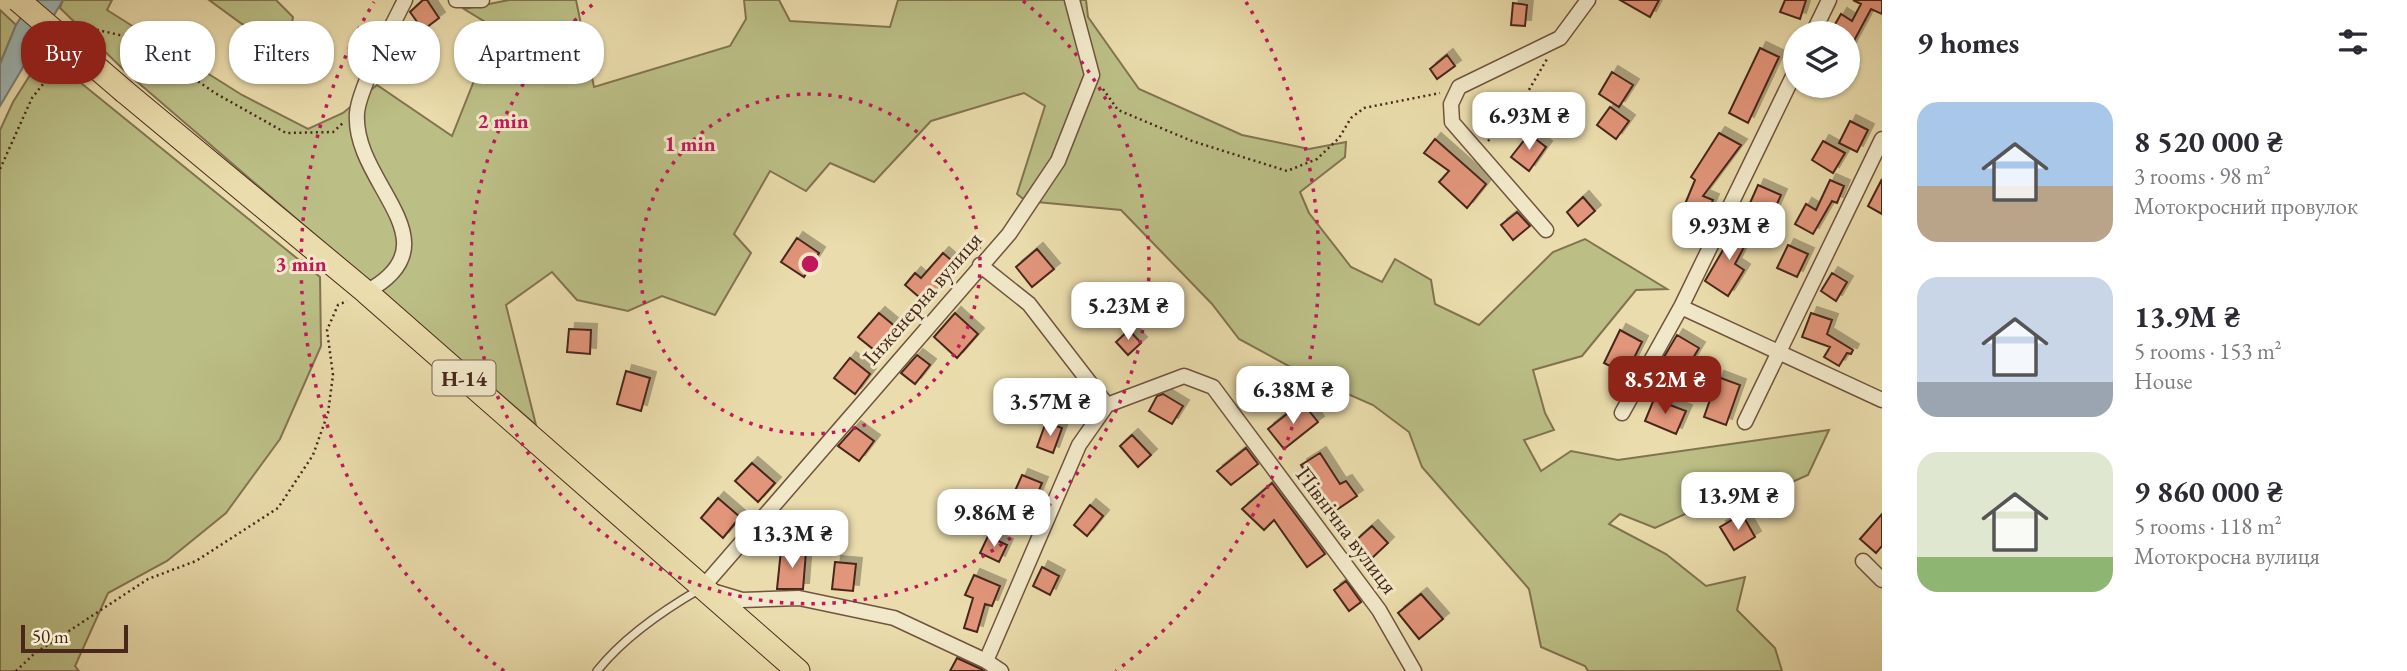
<!DOCTYPE html>
<html lang="en">
<head>
<meta charset="utf-8">
<style>
  :root { --surface:#fff; --page:#f2f2f3; --text:#2b2b33; --muted:#7c7c81; --accent:#8f2418 }
  body { margin:0; font-family:"EB Garamond",serif; background:var(--page); color:var(--text); height:100vh; display:flex; flex-direction:column; font-size:26px; white-space:nowrap }
  * { box-sizing:border-box; margin:0 }
  p { font-size:23px; color:var(--muted) }
  .icon { flex:none; width:38px; height:38px; fill:none; stroke:currentColor; stroke-width:2; stroke-linecap:round; stroke-linejoin:round }
  .map { position:relative; flex:1; overflow:hidden }
  .details { display:flex; flex-direction:column; background:var(--surface); width:525px }
  .details>* { flex:none }
  .hud { position:absolute; left:21px; top:21px; width:665px; height:63px; display:flex; gap:14px }
  .controls { position:absolute; left:1783px; top:21px; display:grid; gap:14px }
  .controls a { display:grid; place-items:center; width:77px; height:77px; border-radius:50%; background:var(--surface); box-shadow:0 2px 5px #0004; font-size:35px }
  .scale { position:absolute; left:21px; bottom:18px; width:107px; box-sizing:border-box; padding-left:7px; border:4px solid #49271a; border-top:0; font-size:19px; line-height:24px; white-space:nowrap; color:#49271a; -webkit-text-stroke:5px #f1e8c9; paint-order:stroke }
  .price { position:absolute; translate:-50% -60px; padding:0 16px; border-radius:14px; background:#fff; color:#222; font-size:23px; line-height:46px; filter:drop-shadow(0 2px 4px #0008) }
  .price::after { content:''; position:absolute; left:50%; top:42px; width:21px; height:16px; margin-left:-10px; background:inherit; clip-path:polygon(0 0,100% 0,50% 100%) }
  .price.current { background:var(--accent); color:#fff }
  ul { padding:0; list-style:none }
  li { display:flex; align-items:center; gap:21px; height:175px; padding:0 35px }
  li span { display:grid; place-items:center; flex:none; width:196px; height:140px; border-radius:21px; color:#555 }
  li>.icon { margin-inline-start:auto }
  span .icon { width:84px; height:84px; fill:#fffc; stroke-width:1 }
  li b { font-size:30px }
  h2 { display:flex; justify-content:space-between; align-items:center; height:84px; padding:0 35px; font-size:30px }
  .tag { padding:0 24px; border-radius:28px; background:var(--surface); box-shadow:0 2px 5px #0004; font-size:24px; line-height:63px }
  .tag.current { background:var(--accent); color:#fff }
  main { display:flex; flex:1; min-height:0 }
  .map>svg:first-child { display:block }
</style>
</head>
<body>
<main>
<div class="map">
<svg width="1882" height="671" viewBox="0 0 1882 671">
  <defs>
    <filter id="shadow"><feDropShadow dx="6" dy="-6" stdDeviation="0" flood-color="#0004"/></filter>
  </defs>
  <rect width="100%" height="100%" fill="#eadcac"/>
  <filter id="stains"><feTurbulence type="fractalNoise" baseFrequency=".00286" numOctaves="4"/><feColorMatrix values="0 0 0 0 .2 0 0 0 0 .09 0 0 0 0 .02 0 0 0 .5 -.17"/></filter>
  <radialGradient id="worn" r=".72"><stop offset=".6" stop-color="#630" stop-opacity="0"/><stop offset="1" stop-color="#630" stop-opacity=".3"/></radialGradient>
  <path fill="#bbbf86" stroke="#827350" stroke-width="2" d="M 63,0 L 112,0 L 107,10 L 242,95 L 308,129 L 343,113 L 377,85 L 452,136 L 495,28 L 464,9 L 509,0 L 576,0 L 594,87 L 730,46 L 746,19 L 744,0 L 779,0 L 790,21 L 890,27 L 898,0 L 1086,0 L 1088,17 L 1139,89 L 1242,135 L 1309,149 L 1346,142 L 1345,157 L 1300,192 L 1309,213 L 1351,267 L 1382,282 L 1395,259 L 1431,280 L 1435,304 L 1479,325 L 1553,252 L 1585,239 L 1667,289 L 1636,290 L 1582,356 L 1533,370 L 1545,413 L 1554,430 L 1524,440 L 1541,471 L 1571,451 L 1618,460 L 1829,430 L 1808,475 L 1756,498 L 1711,502 L 1655,528 L 1620,514 L 1609,524 L 1666,554 L 1706,586 L 1745,577 L 1737,610 L 1775,648 L 1782,671 L 1588,671 L 1585,666 L 1541,647 L 1529,589 L 1422,467 L 1409,432 L 1373,405 L 1307,376 L 1239,339 L 1212,304 L 1121,210 L 1026,201 L 1017,194 L 1045,106 L 1024,93 L 931,121 L 874,182 L 830,163 L 806,191 L 770,171 L 734,234 L 751,253 L 715,315 L 662,296 L 628,311 L 577,300 L 552,272 L 506,305 L 536,425 L 127,73 L 60,8 Z
    M 209,0 L 276,0 L 293,17 L 291,28 L 279,37 L 242,24 Z
    M 0,10 L 16,25 L 0,64 Z
    M 44,53 L 320,277 L 321,346 L 280,439 L 226,513 L 167,561 L 108,593 L 75,666 L 79,671 L 0,671 L 0,130 L 13,102 Z"/>
  <path fill="#9eb8b6" stroke="#7c7e78" stroke-width="2" d="M 32,0 L 63,0 L 0,106 L 0,64 L 16,25 Z"/>
  <path fill="#e1957a" stroke="#49271a" stroke-width="2" filter="url(#shadow)" d="M 423,0 L 427,0 L 439,18 L 423,30 L 410,12 Z
    M 1620,0 L 1659,0 L 1650,17 Z
    M 1785,0 L 1806,0 L 1800,19 L 1780,12 Z
    M 1853,0 L 1882,0 L 1882,14 L 1871,9 L 1848,52 L 1848,33 L 1830,33 L 1841,14 L 1852,21 L 1861,4 Z
    M 1513,3 L 1527,5 L 1525,26 L 1511,25 Z
    M 1760,48 L 1779,57 L 1748,123 L 1729,113 Z
    M 1447,55 L 1455,66 L 1437,79 L 1430,69 Z
    M 1612,72 L 1633,85 L 1619,107 L 1599,94 Z
    M 1610,107 L 1629,121 L 1616,139 L 1597,125 Z
    M 1850,121 L 1868,130 L 1857,152 L 1839,143 Z
    M 1719,133 L 1741,145 L 1703,196 L 1713,200 L 1705,218 L 1683,209 L 1695,180 L 1691,177 Z
    M 1529,134 L 1546,147 L 1529,171 L 1511,157 Z
    M 1435,139 L 1486,184 L 1467,208 L 1439,182 L 1449,171 L 1424,153 Z
    M 1823,141 L 1845,153 L 1833,173 L 1812,160 Z
    M 1882,179 L 1882,214 L 1868,206 Z
    M 1830,180 L 1844,186 L 1837,203 L 1832,201 L 1813,234 L 1795,224 L 1806,204 L 1816,210 Z
    M 1758,185 L 1781,195 L 1773,213 L 1750,203 Z
    M 1583,197 L 1595,211 L 1578,226 L 1567,212 Z
    M 1517,212 L 1530,226 L 1513,240 L 1501,225 Z
    M 1738,224 L 1752,232 L 1735,264 L 1744,270 L 1728,296 L 1705,281 Z
    M 797,238 L 819,253 L 804,277 L 781,262 Z
    M 1788,245 L 1808,254 L 1797,277 L 1777,268 Z
    M 1037,249 L 1054,269 L 1032,287 L 1016,267 Z
    M 943,253 L 958,266 L 926,303 L 905,285 L 915,273 L 921,278 Z
    M 1832,273 L 1847,282 L 1836,301 L 1821,291 Z
    M 879,313 L 903,333 L 883,357 L 858,337 Z
    M 955,313 L 978,334 L 957,358 L 934,337 Z
    M 1811,313 L 1832,320 L 1827,334 L 1853,350 L 1851,354 L 1847,353 L 1839,366 L 1824,357 L 1830,347 L 1802,337 Z
    M 569,329 L 591,330 L 590,354 L 567,352 Z
    M 1129,330 L 1141,343 L 1128,355 L 1116,342 Z
    M 1620,330 L 1642,342 L 1626,374 L 1604,363 Z
    M 1677,335 L 1699,348 L 1686,370 L 1664,357 Z
    M 917,355 L 930,365 L 915,384 L 901,373 Z
    M 850,358 L 870,374 L 855,394 L 834,378 Z
    M 626,371 L 650,378 L 641,411 L 617,404 Z
    M 1718,377 L 1740,385 L 1726,425 L 1704,417 Z
    M 1163,394 L 1183,406 L 1172,424 L 1149,411 L 1157,396 Z
    M 1654,399 L 1686,411 L 1676,434 L 1645,421 Z
    M 1302,402 L 1318,422 L 1284,449 L 1268,429 Z
    M 1046,422 L 1062,428 L 1053,453 L 1037,447 Z
    M 855,427 L 874,441 L 859,461 L 838,446 Z
    M 1132,435 L 1151,455 L 1138,467 L 1120,446 Z
    M 1246,448 L 1258,464 L 1231,485 L 1217,471 Z
    M 1320,453 L 1340,484 L 1346,481 L 1357,496 L 1332,513 L 1301,465 Z
    M 752,463 L 775,483 L 758,502 L 735,481 Z
    M 1022,475 L 1042,483 L 1031,509 L 1011,500 Z
    M 1272,483 L 1325,554 L 1307,567 L 1274,520 L 1264,530 L 1242,509 Z
    M 718,498 L 740,517 L 723,538 L 701,518 Z
    M 1090,505 L 1103,516 L 1087,536 L 1074,525 Z
    M 1742,514 L 1755,537 L 1734,550 L 1720,527 Z
    M 1882,514 L 1882,546 L 1876,553 L 1860,539 Z
    M 774,519 L 790,533 L 776,548 L 761,535 Z
    M 1372,526 L 1388,543 L 1371,559 L 1355,541 Z
    M 988,536 L 1007,545 L 999,562 L 980,553 Z
    M 781,550 L 806,552 L 803,589 L 777,589 Z
    M 835,562 L 856,564 L 853,591 L 832,589 Z
    M 1042,567 L 1059,576 L 1050,595 L 1033,586 Z
    M 974,575 L 1000,586 L 992,606 L 985,604 L 977,632 L 964,628 L 973,598 L 965,595 Z
    M 1346,581 L 1361,602 L 1349,611 L 1334,590 Z
    M 1421,594 L 1443,619 L 1419,639 L 1398,613 Z
    M 957,658 L 981,669 L 984,671 L 950,671 Z"/>
  <g fill="none" stroke-linecap="round" stroke-linejoin="round">
    <g stroke="#71543e" stroke-width="10">
      <path id="lane" d="M 597,671 C 624,637 662,611 700,589"/>
    </g>
    <g stroke="#71543e" stroke-width="17">
      <path id="street" d="M 456,0 L 482,0
        M 1813,33 L 1829,0
        M 1546,230 L 1452,122 L 1451,104 L 1459,87 L 1560,38 L 1588,0
        M 980,265 L 1029,304 L 1107,405 L 1184,376 L 1213,387 L 1379,610 L 1414,671
        M 366,292 C 459,242 352,184 357,113 C 359,88 393,24 405,0
        M 1681,307 L 1882,400
        M 1622,413 L 1681,307 L 1796,70
        M 1745,422 L 1882,139
        M 1863,561 L 1882,580
        M 986,661 L 894,618 L 799,598 L 742,600 L 702,588 L 1009,234 L 1058,161 L 1092,75 L 1072,0
        M 1001,671 L 986,661 L 1079,445 L 1107,405"/>
    </g>
    <g stroke="#49271a" stroke-width="25">
      <path id="primary" d="M 125,92 L 366,292 L 798,671"/>
    </g>
    <path stroke="#49271a" stroke-width="2.5" stroke-dasharray="2 3.5" stroke-linecap="butt" d="M 88,37 L 98,30 L 137,39 L 215,93 L 286,133 L 333,132 L 344,122
      M 1103,89 L 1118,110 L 1192,141 L 1287,171 L 1317,159 L 1339,138 L 1351,118 L 1364,108 L 1440,93
      M 1488,141 L 1516,112 L 1547,59
      M 0,169 L 32,98 L 62,60
      M 16,671 L 34,654 L 148,579 L 196,561 L 278,508 L 313,455 L 328,413 L 333,375 L 327,330 L 338,305 L 347,301"/>
    <use href="#lane" stroke="#f1e8c9" stroke-width="7"/>
    <use href="#street" stroke="#f1e8c9" stroke-width="14"/>
    <use href="#primary" stroke="#eadcac" stroke-width="23"/>
    <g stroke="#49271a" stroke-width="25" stroke-linecap="butt">
      <path id="primary-bridge" d="M 18,0 L 125,92"/>
    </g>
    <use href="#primary-bridge" stroke="#eadcac" stroke-width="23"/>
  </g>
  <g fill="none" stroke="#c2185b" stroke-width="3.5" stroke-dasharray="3.5 7">
    <circle cx="810" cy="264" r="170"/>
    <path d="M1023 1A339 339 0 1 1 597 1"/>
    <path d="M504 671A509 509 0 0 1 374 2M1246 2A509 509 0 0 1 1116 671"/>
  </g>
  <g text-anchor="middle" dominant-baseline="central" stroke-width="6" stroke-linejoin="round" paint-order="stroke">
    <rect fill="#f1e8c9" stroke="#7b614e" stroke-width="2" x="432.5" y="360.5" width="63" height="35" rx="5"/>
    <g font-size="21" font-weight="bold" fill="#49271a">
      <text x="464" y="378">Н-14</text>
    </g>
    <g font-size="23" fill="#49271a" stroke="#f1e8c9">
      <text transform="translate(922 298) rotate(-49)">Інженерна вулиця</text>
      <text transform="translate(1347 530) rotate(53)">Північна вулиця</text>
    </g>
  </g>
  <circle cx="810" cy="264" r="10" fill="#c2185b" stroke="#f1e8c9" stroke-width="3.5"/>
  <g font-size="21" text-anchor="middle" font-weight="bold" fill="#c2185b" stroke="#f1e8c9" stroke-width="6" stroke-linejoin="round" paint-order="stroke">
    <text x="503" y="128">2 min</text>
    <text x="690" y="151">1 min</text>
    <text x="301" y="271">3 min</text>
  </g>
  <rect width="100%" height="100%" filter="url(#stains)"/>
  <rect width="100%" height="100%" fill="url(#worn)"/>
</svg>
<div class="controls">
<a><svg class="icon" aria-label="layers" viewBox="0 0 24 24"><path d="M12 4l9 5-9 5-9-5zM3 14l9 5 9-5"/></svg></a>
</div>
<div class="scale">50 m</div>
<b class="price" style="left:1529px;top:152px">6.93M ₴</b>
<b class="price" style="left:1729px;top:262px">9.93M ₴</b>
<b class="price" style="left:1128px;top:342px">5.23M ₴</b>
<b class="price current" style="left:1665px;top:416px">8.52M ₴</b>
<b class="price" style="left:1293px;top:426px">6.38M ₴</b>
<b class="price" style="left:1050px;top:438px">3.57M ₴</b>
<b class="price" style="left:1738px;top:532px">13.9M ₴</b>
<b class="price" style="left:994px;top:549px">9.86M ₴</b>
<b class="price" style="left:792px;top:570px">13.3M ₴</b>
<div class="hud">
<a class="tag current">Buy</a>
<a class="tag">Rent</a>
<a class="tag">Filters</a>
<a class="tag">New</a>
<a class="tag">Apartment</a>
</div>
</div>
<section class="details">
<h2>9 homes<svg class="icon" aria-label="filters" viewBox="0 0 24 24"><path d="M4 7h16M4 17h16"/><circle cx="9" cy="7" r="2"/><circle cx="15" cy="17" r="2"/></svg></h2>
<ul>
<li><span style="background:linear-gradient(#a9c7e8 60%,#b9a48a 0)"><svg class="icon" aria-label="home" viewBox="0 0 24 24"><path d="M3 11l9-7 9 7M6 9v11h12V9"/></svg></span><div><b>8 520 000 ₴</b><p>3 rooms · 98 m²</p><p>Мотокросний провулок</p></div></li>
<li><span style="background:linear-gradient(#c9d6e8 75%,#9aa5b1 0)"><svg class="icon" aria-label="home" viewBox="0 0 24 24"><path d="M3 11l9-7 9 7M6 9v11h12V9"/></svg></span><div><b>13.9M ₴</b><p>5 rooms · 153 m²</p><p>House</p></div></li>
<li><span style="background:linear-gradient(#dfe7d0 75%,#8fb573 0)"><svg class="icon" aria-label="home" viewBox="0 0 24 24"><path d="M3 11l9-7 9 7M6 9v11h12V9"/></svg></span><div><b>9 860 000 ₴</b><p>5 rooms · 118 m²</p><p>Мотокросна вулиця</p></div></li>
</ul>
</section>
</main>
</body>
</html>
